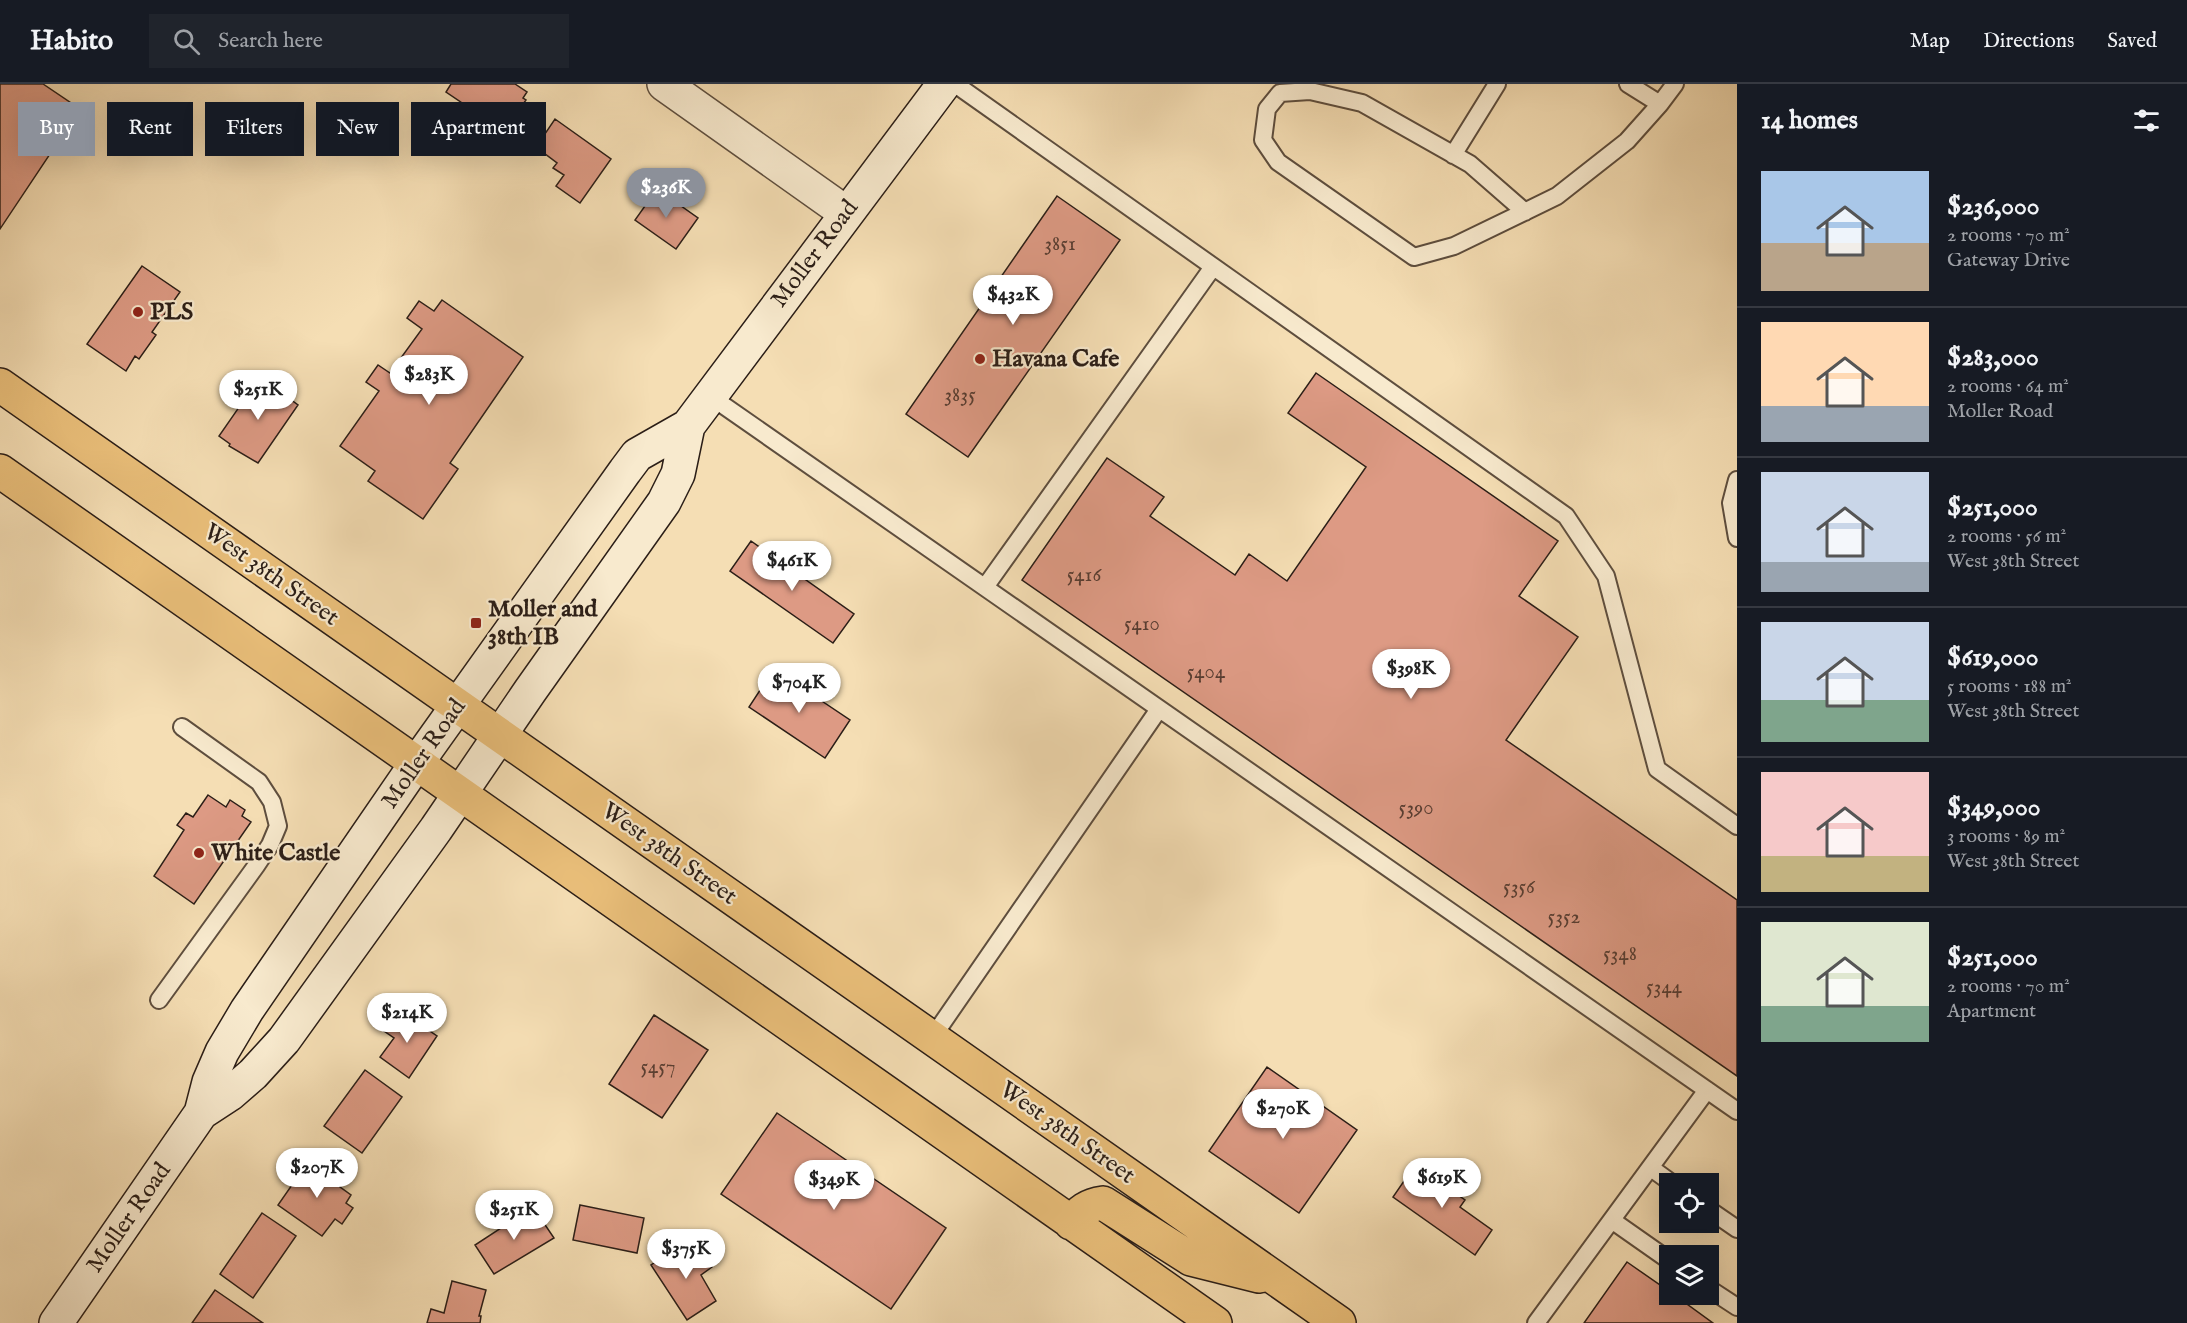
<!DOCTYPE html>
<html lang="en">
<head>
<meta charset="utf-8">
<style>
  :root { --surface:#171b24; --page:#20242c; --text:#f1f3f6; --muted:#9ea1a6; --line:#363941; --accent:#8c9099 }
  body { margin:0; font-family:"IM FELL English",serif; background:var(--page); color:var(--text); height:100vh; display:flex; flex-direction:column; font-size:22px; white-space:nowrap }
  * { box-sizing:border-box; margin:0 }
  p { font-size:20px; color:var(--muted) }
  .icon { flex:none; width:33px; height:33px; fill:none; stroke:currentColor; stroke-width:2; stroke-linecap:round; stroke-linejoin:round }
  .map { position:relative; flex:1; overflow:hidden }
  .sheet { display:flex; flex-direction:column; background:var(--surface); width:450px }
  .sheet>* { flex:none }
  .hud { position:absolute; left:18px; top:18px; width:570px; height:54px; display:flex; gap:12px }
  .buttons { position:absolute; left:1659px; top:1089px; display:grid; gap:12px }
  .buttons a { display:grid; place-items:center; width:60px; height:60px; border-radius:0px; background:var(--surface); box-shadow:0 6px 24px #0002; font-size:30px }
  .price { position:absolute; translate:-50% -51px; padding:0 14px; border-radius:21px; background:#fff; color:#222; font-size:20px; line-height:39px; filter:drop-shadow(0 2px 3px #0008) }
  .price::after { content:''; position:absolute; left:50%; top:36px; width:18px; height:14px; margin-left:-9px; background:inherit; clip-path:polygon(0 0,100% 0,50% 100%) }
  .price.selected { background:var(--accent); color:#fff }
  ul { padding:0; list-style:none }
  li { display:flex; align-items:center; gap:18px; height:150px; padding:0 24px }
  li+li { border-top:2px solid var(--line) }
  li span { display:grid; place-items:center; flex:none; width:168px; height:120px; border-radius:0px; color:#555 }
  li>.icon { margin-inline-start:auto }
  span .icon { width:72px; height:72px; fill:#fffc; stroke-width:1 }
  li b { font-size:26px }
  h2 { display:flex; justify-content:space-between; align-items:center; height:72px; padding:0 24px; font-size:26px }
  .tag { padding:0 21px; border-radius:0px; background:var(--surface); box-shadow:0 6px 24px #0002; font-size:21px; line-height:54px }
  .tag.selected { background:var(--accent); color:#fff }
  header { display:flex; align-items:center; gap:36px; box-sizing:border-box; height:84px; padding:0 30px; background:var(--surface); border-bottom:2px solid var(--line) }
  header strong { font-size:28px }
  nav { display:flex; gap:33px; margin-inline-start:auto; font-size:21px }
  .search { width:420px; height:54px; background:var(--page); display:flex; align-items:center; gap:15px; box-sizing:border-box; padding:0 21px; border-radius:0px; color:var(--muted); font-size:22px }
  main { display:flex; flex:1; min-height:0 }
  .map>svg:first-child { display:block }
</style>
</head>
<body>
<header>
<strong>Habito</strong>
<div class="search"><svg class="icon" aria-label="search" viewBox="0 0 24 24"><circle cx="10" cy="10" r="6"/><path d="M15 15l6 6"/></svg>Search here</div>
<nav><a>Map</a><a>Directions</a><a>Saved</a></nav>
</header>
<main>
<div class="map">
<svg width="1737" height="1239" viewBox="0 0 1737 1239">
  <rect width="100%" height="100%" fill="#f5deb4"/>
  <filter id="stains"><feTurbulence type="fractalNoise" baseFrequency=".00333" numOctaves="4"/><feColorMatrix values="0 0 0 0 .2 0 0 0 0 .09 0 0 0 0 .02 0 0 0 .5 -.17"/></filter>
  <radialGradient id="worn" r=".72"><stop offset=".6" stop-color="#630" stop-opacity="0"/><stop offset="1" stop-color="#630" stop-opacity=".3"/></radialGradient>
  <path fill="#dd9a84" stroke="#2b1e17" stroke-width="1.5" d="M 0,0 L 43,0 L 80,25 L 0,145 Z
    M 451,0 L 515,0 L 527,8 L 523,14 L 526,16 L 496,58 L 464,36 L 471,25 L 446,8 Z
    M 555,35 L 611,75 L 580,119 L 556,102 L 564,91 L 553,84 L 557,79 L 536,63 Z
    M 657,105 L 698,134 L 676,165 L 635,136 Z
    M 1057,112 L 1120,156 L 968,373 L 906,330 Z
    M 142,182 L 180,208 L 152,248 L 156,251 L 139,275 L 135,272 L 126,287 L 87,260 Z
    M 442,216 L 523,273 L 450,379 L 458,385 L 423,435 L 368,397 L 375,387 L 340,362 L 379,307 L 366,298 L 378,281 L 390,289 L 422,245 L 407,234 L 419,217 L 434,227 Z
    M 1316,289 L 1558,457 L 1519,512 L 1578,553 L 1506,656 L 1737,816 L 1737,992 L 1022,496 L 1107,374 L 1164,413 L 1150,432 L 1235,491 L 1249,470 L 1287,497 L 1366,383 L 1288,329 Z
    M 260,293 L 298,321 L 258,379 L 229,362 L 230,360 L 219,352 Z
    M 751,457 L 854,530 L 833,559 L 730,487 Z
    M 774,585 L 850,636 L 825,674 L 749,623 Z
    M 208,711 L 226,723 L 230,716 L 245,726 L 242,732 L 251,738 L 194,820 L 154,792 L 184,746 L 177,741 L 186,729 L 193,733 Z
    M 399,926 L 437,952 L 409,994 L 380,973 L 394,954 L 384,947 Z
    M 654,931 L 708,966 L 662,1034 L 609,1000 Z
    M 1267,983 L 1357,1046 L 1299,1129 L 1209,1067 Z
    M 365,986 L 402,1013 L 362,1069 L 324,1042 Z
    M 777,1029 L 946,1144 L 891,1225 L 721,1110 Z
    M 310,1075 L 339,1096 L 336,1100 L 351,1111 L 346,1119 L 353,1124 L 342,1140 L 335,1135 L 322,1152 L 278,1121 Z
    M 1415,1081 L 1465,1116 L 1460,1123 L 1492,1146 L 1475,1171 L 1393,1113 Z
    M 580,1121 L 644,1134 L 637,1169 L 573,1156 Z
    M 533,1123 L 554,1154 L 494,1190 L 475,1161 Z
    M 262,1129 L 296,1152 L 253,1214 L 220,1190 Z
    M 681,1161 L 686,1170 L 699,1164 L 710,1181 L 712,1183 L 701,1191 L 716,1217 L 687,1236 L 651,1181 Z
    M 1627,1178 L 1670,1208 L 1670,1210 L 1673,1210 L 1713,1239 L 1584,1239 Z
    M 452,1197 L 486,1206 L 479,1232 L 481,1232 L 480,1239 L 427,1239 L 431,1225 L 444,1229 Z
    M 215,1206 L 263,1239 L 192,1239 Z"/>
  <g fill="none" stroke-linecap="round" stroke-linejoin="round">
    <g stroke="#5e4e3e" stroke-width="20">
      <path id="lane" d="M 955,0 L 1566,432 L 1606,492 L 1657,685 L 1737,742
        M 1628,0 L 1660,20
        M 1453,71 L 1497,0
        M 1525,128 L 1470,80 L 1362,19 L 1310,7 L 1280,9 L 1267,25 L 1263,56 L 1278,78 L 1414,173 L 1454,162 L 1557,112 L 1627,57 L 1660,20 L 1675,0
        M 710,312 L 1737,1027
        M 1737,396 L 1731,419 L 1737,454
        M 985,503 L 1213,183
        M 159,916 L 256,782 L 270,761 L 278,742 L 272,718 L 259,698 L 182,643
        M 932,954 L 1159,625
        M 1651,1084 L 1673,1100
        M 1708,1125 L 1737,1145
        M 1613,1137 L 1670,1177
        M 1708,1204 L 1737,1223
        M 1536,1239 L 1707,1006"/>
    </g>
    <g stroke="#5e4e3e" stroke-width="36">
      <path id="street" d="M 664,0 L 846,129"/>
    </g>
    <g stroke="#2b1e17" stroke-width="36">
      <path id="secondary" d="M 201,1029 L 230,1010 L 253,990 L 284,956 L 436,745 L 530,607 L 664,418 L 678,390 L 688,342
        M 56,1239 L 201,1029 L 209,998 L 222,968 L 247,926 L 416,680 L 625,387 L 637,371 L 688,342 L 944,0"/>
    </g>
    <g stroke="#2b1e17" stroke-width="36">
      <path id="primary" d="M 0,301 L 1339,1239
        M 0,387 L 1215,1239
        M 1071,1139 C 1080,1127 1088,1121 1103,1119 L 1191,1175 L 1259,1192"/>
    </g>
    <use href="#lane" stroke="#f8eace" stroke-width="16"/>
    <use href="#street" stroke="#f8eace" stroke-width="33"/>
    <use href="#secondary" stroke="#f8eace" stroke-width="33"/>
    <use href="#primary" stroke="#eabf7a" stroke-width="33"/>
  </g>
  <g fill="#8f2418" stroke="#f8eace" stroke-width="2">
    <circle cx="138" cy="228" r="6"/>
    <circle cx="980" cy="275" r="6"/>
    <rect x="470" y="533" width="12" height="12" rx="3"/>
    <circle cx="199" cy="769" r="6"/>
  </g>
  <g text-anchor="middle" dominant-baseline="central" stroke-width="4.5" stroke-linejoin="round" paint-order="stroke">
    <g font-size="21" fill="#583d32">
      <text x="1060" y="160">3851</text>
      <text x="960" y="311">3835</text>
      <text x="1084" y="491">5416</text>
      <text x="1142" y="540">5410</text>
      <text x="1206" y="588">5404</text>
      <text x="1416" y="724">5390</text>
      <text x="1519" y="803">5356</text>
      <text x="1564" y="833">5352</text>
      <text x="1620" y="870">5348</text>
      <text x="1664" y="903">5344</text>
      <text x="658" y="983">5457</text>
    </g>
    <g font-size="24" fill="#2b1e17" stroke="#f8eace">
      <text transform="translate(815 170) rotate(-53)">Moller Road</text>
      <text transform="translate(271 491) rotate(35)">West 38th Street</text>
      <text transform="translate(424 670) rotate(-55)">Moller Road</text>
      <text transform="translate(669 770) rotate(35)">West 38th Street</text>
      <text transform="translate(1067 1049) rotate(35)">West 38th Street</text>
      <text transform="translate(129 1134) rotate(-55)">Moller Road</text>
    </g>
    <g font-size="24" font-weight="bold" fill="#2b1e17" stroke="#f8eace" text-anchor="start">
      <text x="150" y="228">PLS</text>
      <text x="992" y="275">Havana Cafe</text>
      <text x="488" y="525">Moller and<tspan x="488" dy="28">38th IB</tspan></text>
      <text x="211" y="769">White Castle</text>
    </g>
  </g>
  <rect width="100%" height="100%" filter="url(#stains)"/>
  <rect width="100%" height="100%" fill="url(#worn)"/>
</svg>
<div class="buttons">
<a><svg class="icon" aria-label="locate" viewBox="0 0 24 24"><circle cx="12" cy="12" r="6"/><path d="M12 2v4M12 18v4M2 12h4M18 12h4"/></svg></a>
<a><svg class="icon" aria-label="layers" viewBox="0 0 24 24"><path d="M12 4l9 5-9 5-9-5zM3 14l9 5 9-5"/></svg></a>
</div>
<b class="price selected" style="left:666px;top:135px">$236K</b>
<b class="price" style="left:1013px;top:242px">$432K</b>
<b class="price" style="left:429px;top:322px">$283K</b>
<b class="price" style="left:258px;top:337px">$251K</b>
<b class="price" style="left:792px;top:508px">$461K</b>
<b class="price" style="left:1411px;top:616px">$398K</b>
<b class="price" style="left:799px;top:630px">$704K</b>
<b class="price" style="left:407px;top:960px">$214K</b>
<b class="price" style="left:1283px;top:1056px">$270K</b>
<b class="price" style="left:317px;top:1115px">$207K</b>
<b class="price" style="left:1442px;top:1125px">$619K</b>
<b class="price" style="left:834px;top:1127px">$349K</b>
<b class="price" style="left:514px;top:1157px">$251K</b>
<b class="price" style="left:686px;top:1196px">$375K</b>
<div class="hud">
<a class="tag selected">Buy</a>
<a class="tag">Rent</a>
<a class="tag">Filters</a>
<a class="tag">New</a>
<a class="tag">Apartment</a>
</div>
</div>
<section class="sheet">
<h2>14 homes<svg class="icon" aria-label="filters" viewBox="0 0 24 24"><path d="M4 7h16M4 17h16"/><circle cx="9" cy="7" r="2"/><circle cx="15" cy="17" r="2"/></svg></h2>
<ul>
<li><span style="background:linear-gradient(#a9c7e8 60%,#b9a48a 0)"><svg class="icon" aria-label="home" viewBox="0 0 24 24"><path d="M3 11l9-7 9 7M6 9v11h12V9"/></svg></span><div><b>$236,000</b><p>2 rooms · 70 m²</p><p>Gateway Drive</p></div></li>
<li><span style="background:linear-gradient(#ffd9b3 70%,#9aa5b1 0)"><svg class="icon" aria-label="home" viewBox="0 0 24 24"><path d="M3 11l9-7 9 7M6 9v11h12V9"/></svg></span><div><b>$283,000</b><p>2 rooms · 64 m²</p><p>Moller Road</p></div></li>
<li><span style="background:linear-gradient(#c9d6e8 75%,#9aa5b1 0)"><svg class="icon" aria-label="home" viewBox="0 0 24 24"><path d="M3 11l9-7 9 7M6 9v11h12V9"/></svg></span><div><b>$251,000</b><p>2 rooms · 56 m²</p><p>West 38th Street</p></div></li>
<li><span style="background:linear-gradient(#c9d6e8 65%,#7fa58c 0)"><svg class="icon" aria-label="home" viewBox="0 0 24 24"><path d="M3 11l9-7 9 7M6 9v11h12V9"/></svg></span><div><b>$619,000</b><p>5 rooms · 188 m²</p><p>West 38th Street</p></div></li>
<li><span style="background:linear-gradient(#f6c9c9 70%,#c2b280 0)"><svg class="icon" aria-label="home" viewBox="0 0 24 24"><path d="M3 11l9-7 9 7M6 9v11h12V9"/></svg></span><div><b>$349,000</b><p>3 rooms · 89 m²</p><p>West 38th Street</p></div></li>
<li><span style="background:linear-gradient(#dfe7d0 70%,#7fa58c 0)"><svg class="icon" aria-label="home" viewBox="0 0 24 24"><path d="M3 11l9-7 9 7M6 9v11h12V9"/></svg></span><div><b>$251,000</b><p>2 rooms · 70 m²</p><p>Apartment</p></div></li>
</ul>
</section>
</main>
</body>
</html>
